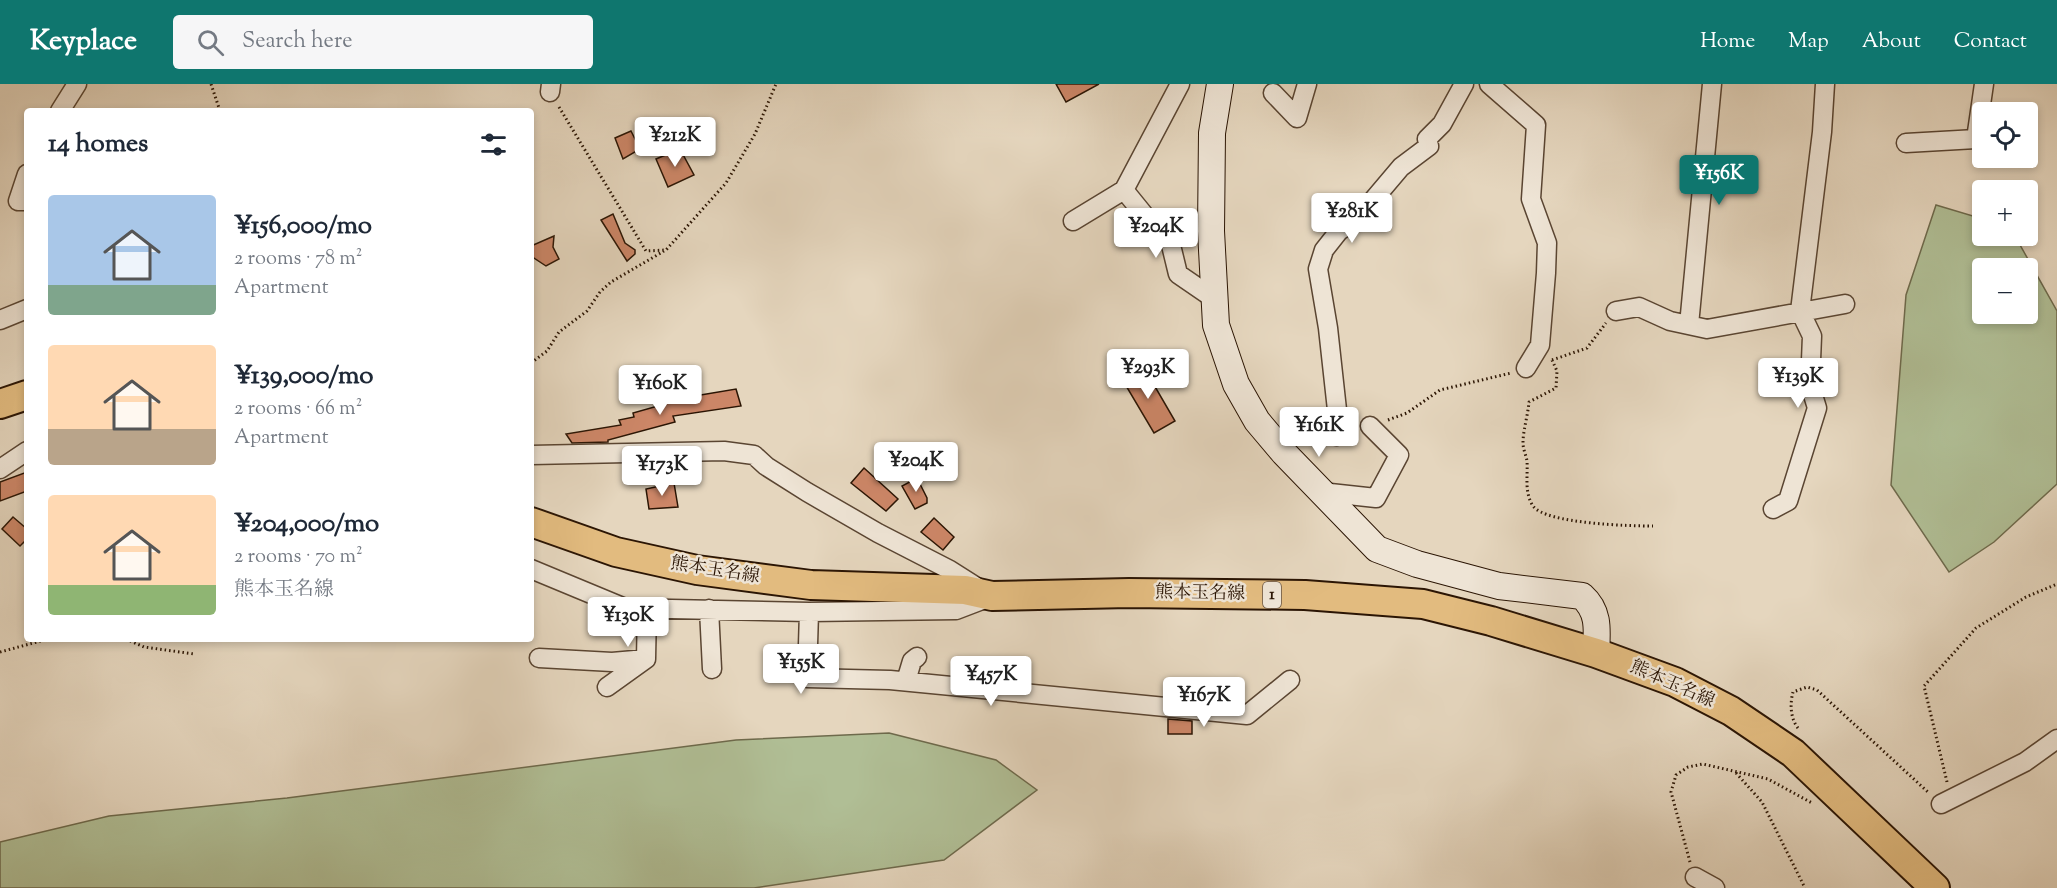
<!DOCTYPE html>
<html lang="en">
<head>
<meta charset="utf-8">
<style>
  :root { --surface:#fff; --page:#f6f6f7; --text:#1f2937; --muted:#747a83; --accent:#0f766e }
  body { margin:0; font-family:"Sorts Mill Goudy","Noto Serif JP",serif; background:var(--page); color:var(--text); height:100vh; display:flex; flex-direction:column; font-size:22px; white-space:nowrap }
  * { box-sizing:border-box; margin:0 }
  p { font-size:20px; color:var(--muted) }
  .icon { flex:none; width:33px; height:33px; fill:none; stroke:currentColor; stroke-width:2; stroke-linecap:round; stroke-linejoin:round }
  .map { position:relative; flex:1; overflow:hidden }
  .side { position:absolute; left:24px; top:24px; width:510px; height:534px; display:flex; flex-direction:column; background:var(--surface); border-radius:6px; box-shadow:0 3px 9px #0003 }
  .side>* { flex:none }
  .controls { position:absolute; left:1972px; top:18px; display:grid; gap:12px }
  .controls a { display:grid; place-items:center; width:66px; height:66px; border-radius:6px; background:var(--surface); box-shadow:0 3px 9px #0003; font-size:30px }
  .price { position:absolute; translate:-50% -51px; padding:0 14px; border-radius:6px; background:#fff; color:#222; font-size:20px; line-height:39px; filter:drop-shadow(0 2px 3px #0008) }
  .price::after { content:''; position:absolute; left:50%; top:36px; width:18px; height:14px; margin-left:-9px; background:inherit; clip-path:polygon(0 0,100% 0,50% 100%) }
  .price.on { background:var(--accent); color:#fff }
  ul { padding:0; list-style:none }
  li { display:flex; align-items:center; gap:18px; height:150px; padding:0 24px }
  li span { display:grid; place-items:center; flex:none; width:168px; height:120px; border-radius:6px; color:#555 }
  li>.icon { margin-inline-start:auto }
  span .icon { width:72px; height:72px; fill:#fffc; stroke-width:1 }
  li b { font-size:26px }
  h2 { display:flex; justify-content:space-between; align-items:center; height:72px; padding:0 24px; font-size:26px }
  header { display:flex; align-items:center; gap:36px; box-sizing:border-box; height:84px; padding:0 30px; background:var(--accent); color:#fff }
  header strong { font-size:28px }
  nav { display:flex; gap:33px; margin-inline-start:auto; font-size:21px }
  .search { width:420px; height:54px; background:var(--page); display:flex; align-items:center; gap:15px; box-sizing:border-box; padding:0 21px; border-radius:6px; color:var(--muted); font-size:22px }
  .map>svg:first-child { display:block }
</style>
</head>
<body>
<header>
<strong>Keyplace</strong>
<div class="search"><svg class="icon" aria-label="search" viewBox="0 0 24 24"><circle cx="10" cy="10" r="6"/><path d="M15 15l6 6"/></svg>Search here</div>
<nav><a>Home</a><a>Map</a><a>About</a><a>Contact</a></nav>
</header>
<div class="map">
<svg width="2057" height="804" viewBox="0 0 2057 804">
  <rect width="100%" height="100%" fill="#e5d6be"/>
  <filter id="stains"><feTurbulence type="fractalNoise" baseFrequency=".00333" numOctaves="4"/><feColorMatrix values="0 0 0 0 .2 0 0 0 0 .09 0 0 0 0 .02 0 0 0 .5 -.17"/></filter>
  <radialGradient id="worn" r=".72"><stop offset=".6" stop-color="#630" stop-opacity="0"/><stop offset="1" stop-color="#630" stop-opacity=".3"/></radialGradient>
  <path fill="#b0be95" stroke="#6e6a4c" stroke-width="1.5" fill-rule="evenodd" d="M 1936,121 L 1983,135 L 1983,152 L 2015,152 L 2057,227 L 2057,400 L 1994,458 L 1949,488 L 1891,401 L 1906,211 ZM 1983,184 L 2028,184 L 2028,230 L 1983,230 Z
    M 889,649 L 996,676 L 1037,706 L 944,776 L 754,804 L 0,804 L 0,758 L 109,732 L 287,714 L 736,656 Z"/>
  <path fill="#cc8667" stroke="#2b1504" stroke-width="1.5" d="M 1056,0 L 1099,0 L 1066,18 Z
    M 631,47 L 640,65 L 623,75 L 615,54 Z
    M 680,65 L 694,91 L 668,103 L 656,75 Z
    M 613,130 L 625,159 L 635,166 L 635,170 L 627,177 L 601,136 Z
    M 554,152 L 553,163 L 559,175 L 546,182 L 531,172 L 531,162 Z
    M 1143,282 L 1175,337 L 1154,349 L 1122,295 Z
    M 736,305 L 741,322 L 673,332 L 675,338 L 608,356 L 608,358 L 572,359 L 566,350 L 621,341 L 619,336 L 634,333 L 633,329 L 665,320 L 665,317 Z
    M 864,384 L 898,415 L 886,427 L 851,399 Z
    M 27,388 L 27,407 L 0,417 L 0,398 Z
    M 917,394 L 927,414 L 927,419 L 915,425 L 902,402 Z
    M 674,399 L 678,423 L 649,425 L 646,405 Z
    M 13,433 L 27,445 L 27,455 L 20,462 L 2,445 Z
    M 934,434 L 954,453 L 943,466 L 921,448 Z
    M 1168,635 L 1192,637 L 1192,650 L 1168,650 Z"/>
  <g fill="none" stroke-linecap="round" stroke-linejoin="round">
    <g stroke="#5a4532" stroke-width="21">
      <path id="street" d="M 1489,0 L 1536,41 L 1531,115 L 1547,159 L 1546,189 L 1540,261 L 1526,284
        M 550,8 L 551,0
        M 1273,9 L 1297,34 L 1307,0
        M 60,27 L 77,0
        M 1906,59 L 1976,55 L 1984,0
        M 27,90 L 18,117 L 27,117
        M 1124,106 L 1150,138 L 1170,157 L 1178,190 L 1213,214
        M 1073,137 L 1124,106 L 1180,0
        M 1616,227 L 1639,223 L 1670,237 L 1707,245 L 1845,220
        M 0,236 L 27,225
        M 1689,241 L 1712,0
        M 1337,352 L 1338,335 L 1328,244 L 1318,185 L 1324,166 L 1339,147 L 1357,135 L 1401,83 L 1429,62 L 1427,55 L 1442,40 L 1464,0
        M 531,371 L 724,367 L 754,371 L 766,382 L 807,408 L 878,449 L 950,486 L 980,505
        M 0,385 L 27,367
        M 1321,408 L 1376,414 L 1399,371 L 1370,342
        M 1773,425 L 1788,417 L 1817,324 L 1810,301 L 1812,252 L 1800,227 L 1822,48 L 1825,0
        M 531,485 L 625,524 L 809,528 L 956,526 L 990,513
        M 709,525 L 712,585
        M 809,528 L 807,594 L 890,596 L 1247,631 L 1290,596
        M 539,574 L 612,578 L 646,575
        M 906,597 L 912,577 L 917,573
        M 607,603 L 646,575 L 647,524
        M 1941,720 L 2025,678 L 2057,655
        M 1695,793 L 1715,804"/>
    </g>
    <g stroke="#2b1504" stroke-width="28">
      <path id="secondary" d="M 1220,0 L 1212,49 L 1211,147 L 1216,241 L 1236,300 L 1257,337 L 1284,369 L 1377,465 L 1417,480 L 1499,502 L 1582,512 C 1600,528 1597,547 1596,569"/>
    </g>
    <g stroke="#2b1504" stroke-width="32">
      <path id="primary" d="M 0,320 L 27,311
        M 531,438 L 616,468 L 697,486 L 811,501 L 965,506 L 992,512 L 1129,509 L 1305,511 L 1423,520 L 1491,537 L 1596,569 L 1675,598 L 1731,627 L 1793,669 L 1935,804"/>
    </g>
    <path stroke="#2b1504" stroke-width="3" stroke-dasharray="1.5 3" stroke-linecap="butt" d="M 211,0 L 220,27
      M 559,23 L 646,167 L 666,166 L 726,99 L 755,50 L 776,0
      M 1552,276 L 1587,264 L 1606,239
      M 1552,276 L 1557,287 L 1556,304 L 1529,318 C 1528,331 1523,346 1523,359 C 1523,365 1526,371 1527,377 C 1528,392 1524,408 1533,422 C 1546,440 1631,442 1653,442
      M 531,279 L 547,267 L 559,248 L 587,227 L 600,208 L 611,198 L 664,167
      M 1388,336 L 1407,329 L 1440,306 L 1511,289
      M 1304,359 L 1321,355
      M 126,555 L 144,563 L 194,570
      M 0,568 L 48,555
      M 1798,644 C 1790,634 1790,619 1793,608 L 1807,603 L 1817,606 L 1929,709
      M 1736,689 L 1762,718 L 1805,804
      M 1947,698 L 1924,602 L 1976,544 L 2026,513 L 2057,500
      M 1690,778 L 1671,708 L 1676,691 L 1688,683 L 1703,680 L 1768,695 L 1812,719"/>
    <use href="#street" stroke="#eee4d5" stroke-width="18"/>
    <use href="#secondary" stroke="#eee4d5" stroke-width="26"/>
    <use href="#primary" stroke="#e2bb7f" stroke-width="28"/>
  </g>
  <g text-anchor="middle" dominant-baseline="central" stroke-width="5" stroke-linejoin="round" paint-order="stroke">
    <rect fill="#eee4d5" stroke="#665343" stroke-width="1.5" x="1263" y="498" width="18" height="26" rx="4.5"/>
    <g font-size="16" font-weight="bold" fill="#2b1504">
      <text x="1272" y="511">1</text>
    </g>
    <g font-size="18" fill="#2b1504" stroke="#eee4d5">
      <text transform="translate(715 487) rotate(9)">熊本玉名線</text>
      <text transform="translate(1200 510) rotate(1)">熊本玉名線</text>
      <text transform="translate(1672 601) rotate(24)">熊本玉名線</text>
    </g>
  </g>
  <rect width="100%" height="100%" filter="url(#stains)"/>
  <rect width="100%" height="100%" fill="url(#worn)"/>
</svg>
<div class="controls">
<a><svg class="icon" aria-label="locate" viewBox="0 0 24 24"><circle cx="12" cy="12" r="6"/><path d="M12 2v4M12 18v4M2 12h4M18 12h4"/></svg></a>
<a>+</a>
<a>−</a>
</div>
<b class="price" style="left:675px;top:84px">¥212K</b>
<b class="price on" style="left:1719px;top:122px">¥156K</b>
<b class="price" style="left:1352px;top:160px">¥281K</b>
<b class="price" style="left:1156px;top:175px">¥204K</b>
<b class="price" style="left:1148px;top:316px">¥293K</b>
<b class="price" style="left:1798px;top:325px">¥139K</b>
<b class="price" style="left:660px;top:332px">¥160K</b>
<b class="price" style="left:1319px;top:374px">¥161K</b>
<b class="price" style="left:916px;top:409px">¥204K</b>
<b class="price" style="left:662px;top:413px">¥173K</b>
<b class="price" style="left:628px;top:564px">¥130K</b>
<b class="price" style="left:801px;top:611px">¥155K</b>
<b class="price" style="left:991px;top:623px">¥457K</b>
<b class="price" style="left:1204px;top:644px">¥167K</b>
<section class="side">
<h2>14 homes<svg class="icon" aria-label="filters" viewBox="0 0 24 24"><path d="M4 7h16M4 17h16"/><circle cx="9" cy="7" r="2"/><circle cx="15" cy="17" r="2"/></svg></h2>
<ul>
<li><span style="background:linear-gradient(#a9c7e8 75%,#7fa58c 0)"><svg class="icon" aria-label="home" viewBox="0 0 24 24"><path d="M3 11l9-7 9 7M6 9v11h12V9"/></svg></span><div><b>¥156,000/mo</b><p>2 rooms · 78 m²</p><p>Apartment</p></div></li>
<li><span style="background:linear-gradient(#ffd9b3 70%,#b9a48a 0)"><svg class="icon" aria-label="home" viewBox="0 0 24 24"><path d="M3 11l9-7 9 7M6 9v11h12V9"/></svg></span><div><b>¥139,000/mo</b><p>2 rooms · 66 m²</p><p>Apartment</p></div></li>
<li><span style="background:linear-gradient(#ffd9b3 75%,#8fb573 0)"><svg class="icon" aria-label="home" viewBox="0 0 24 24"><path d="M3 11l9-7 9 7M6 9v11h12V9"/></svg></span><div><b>¥204,000/mo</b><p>2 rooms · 70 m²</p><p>熊本玉名線</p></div></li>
</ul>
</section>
</div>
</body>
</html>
